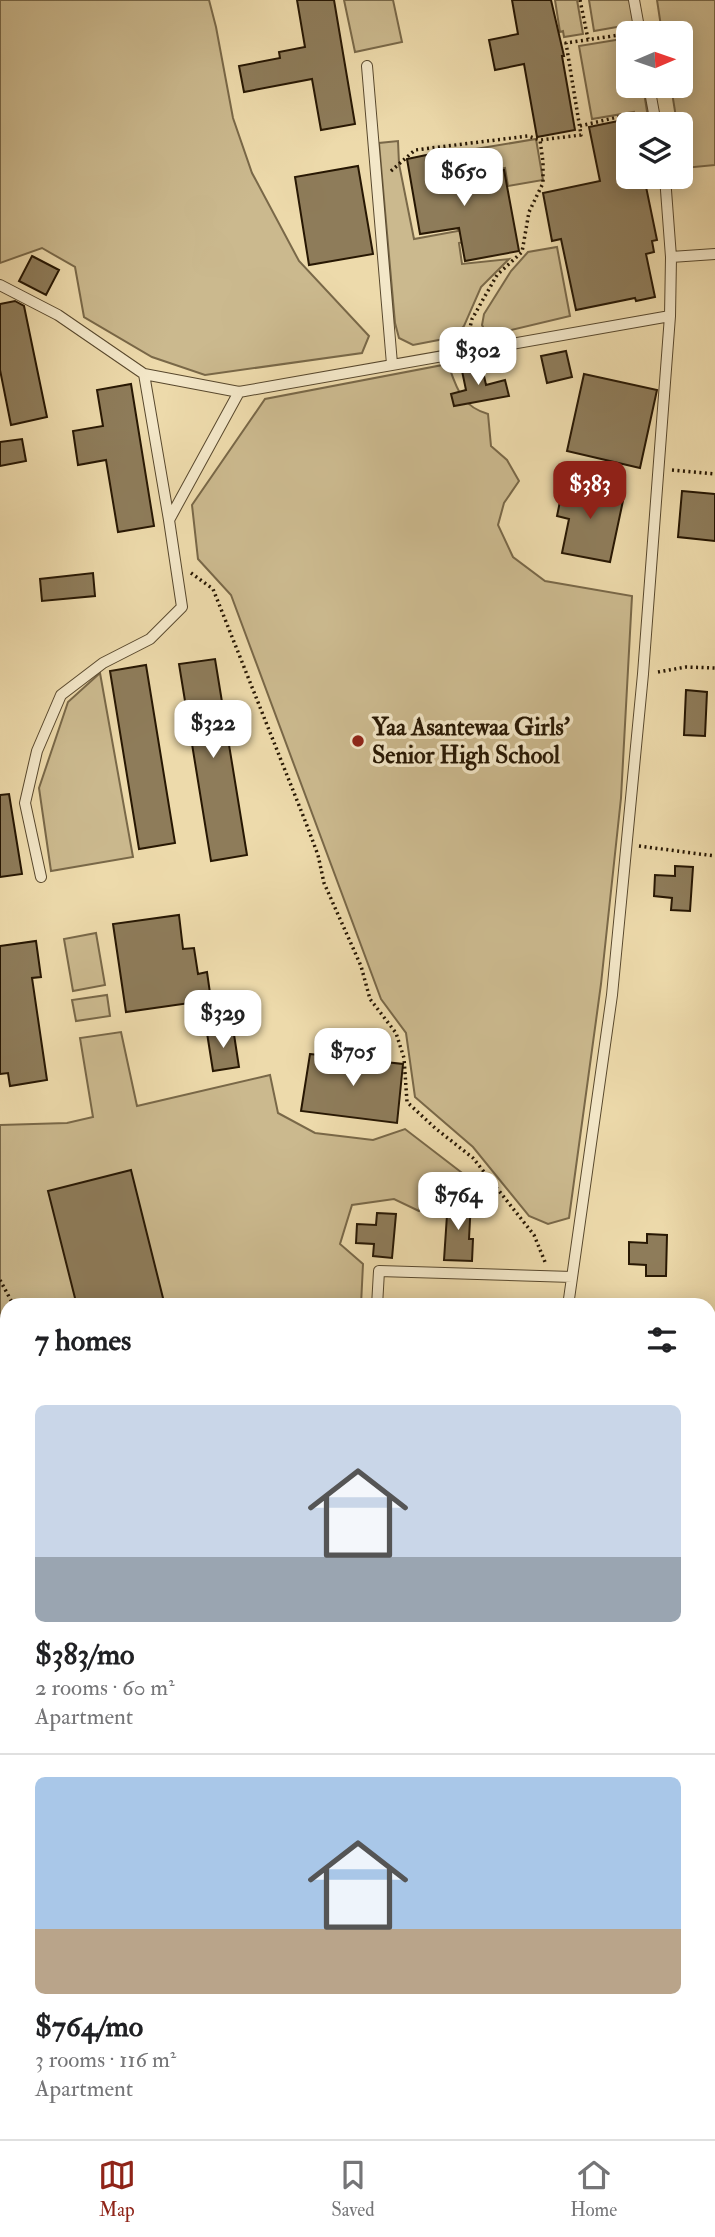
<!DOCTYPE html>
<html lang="en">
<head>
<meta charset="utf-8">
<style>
  :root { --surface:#fff; --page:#f6f6f6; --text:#202124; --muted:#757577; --line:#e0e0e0; --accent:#8f2418 }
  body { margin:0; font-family:"IM FELL Double Pica",serif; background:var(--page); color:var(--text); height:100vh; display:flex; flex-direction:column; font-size:26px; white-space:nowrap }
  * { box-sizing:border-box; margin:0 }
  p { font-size:23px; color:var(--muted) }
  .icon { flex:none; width:38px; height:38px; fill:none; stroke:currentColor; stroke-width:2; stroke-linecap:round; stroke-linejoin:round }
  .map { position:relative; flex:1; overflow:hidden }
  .panel { position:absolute; left:0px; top:1298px; width:716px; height:842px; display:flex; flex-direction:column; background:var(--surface); border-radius:21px 21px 0 0; box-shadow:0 4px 18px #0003 }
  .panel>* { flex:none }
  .needle { width:46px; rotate:88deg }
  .buttons { position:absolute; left:616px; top:21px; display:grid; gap:14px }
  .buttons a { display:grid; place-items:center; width:77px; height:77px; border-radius:10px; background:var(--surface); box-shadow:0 4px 18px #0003; font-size:35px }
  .price { position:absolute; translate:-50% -60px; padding:0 16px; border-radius:14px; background:#fff; color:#222; font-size:23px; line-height:46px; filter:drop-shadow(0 2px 4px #0008) }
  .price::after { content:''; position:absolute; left:50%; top:42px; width:21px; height:16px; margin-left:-10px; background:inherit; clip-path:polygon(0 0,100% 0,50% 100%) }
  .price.selected { background:var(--accent); color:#fff }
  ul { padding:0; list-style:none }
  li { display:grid; align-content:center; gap:14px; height:371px; padding:0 35px }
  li+li { border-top:2px solid var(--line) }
  li span { display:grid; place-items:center; height:217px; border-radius:10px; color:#555 }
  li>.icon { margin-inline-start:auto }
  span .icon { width:126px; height:126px; fill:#fffc; stroke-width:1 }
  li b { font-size:30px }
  h2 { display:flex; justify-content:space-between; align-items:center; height:84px; padding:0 35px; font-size:30px }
  .menu { display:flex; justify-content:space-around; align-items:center; height:98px; border-top:2px solid var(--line); background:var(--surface); font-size:19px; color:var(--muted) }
  .menu a { display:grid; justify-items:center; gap:4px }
  .menu .selected { color:var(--accent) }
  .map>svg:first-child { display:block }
</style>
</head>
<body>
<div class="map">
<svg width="715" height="2139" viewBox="0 0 715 2139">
  <rect width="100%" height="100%" fill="#eddaab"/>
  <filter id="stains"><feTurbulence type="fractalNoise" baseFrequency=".00286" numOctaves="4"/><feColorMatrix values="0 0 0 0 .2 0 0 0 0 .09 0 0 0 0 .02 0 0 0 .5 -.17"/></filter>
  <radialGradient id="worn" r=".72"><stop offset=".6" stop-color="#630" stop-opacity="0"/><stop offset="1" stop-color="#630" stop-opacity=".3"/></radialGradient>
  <path fill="#cbb98e" stroke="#796848" stroke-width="2" d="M 0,0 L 209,0 L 216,27 L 233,118 L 252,173 L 299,261 L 369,336 L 362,353 L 205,375 L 152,357 L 84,317 L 75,267 L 42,248 L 0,263 Z
    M 344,0 L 393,0 L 402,42 L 355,52 Z
    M 555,0 L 577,0 L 583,34 L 564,37 L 563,31 L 560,32 Z
    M 589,0 L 630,0 L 634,24 L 594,31 Z
    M 657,0 L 715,0 L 715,165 L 684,168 L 681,146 L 681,124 L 677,124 L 671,86 L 681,86 L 681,33 L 662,33 Z
    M 628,38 L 628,86 L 643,86 L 649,124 L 637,124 L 634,112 L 592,119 L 579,46 Z
    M 536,139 L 543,180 L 508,186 L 505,168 L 476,173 L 478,186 L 469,188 L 476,228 L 468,241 L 459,243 L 462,264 L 509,259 L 481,287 L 464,326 L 454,337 L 413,345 L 399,338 L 395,323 L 379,143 L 398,141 L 399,164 L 414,239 L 458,231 L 445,154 Z
    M 557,247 L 570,316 L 494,334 L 486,333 L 482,325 L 484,314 L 511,271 L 528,252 Z
    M 448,364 C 457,389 461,406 488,414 L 491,446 L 507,460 L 519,481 L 504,503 L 498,525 L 513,557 L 545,581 L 632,596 L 621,798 L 601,984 L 569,1218 L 548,1224 L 529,1216 L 473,1147 L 415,1097 L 406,1033 L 381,999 L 231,595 L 198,559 L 192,505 L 265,399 Z
    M 100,673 L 133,857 L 51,871 L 39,788 L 68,702 Z
    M 96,933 L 105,985 L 73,991 L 64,939 Z
    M 107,995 L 110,1016 L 76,1021 L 72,1000 Z
    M 121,1032 L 137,1106 L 270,1075 L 278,1113 L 315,1133 L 373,1140 L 405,1129 L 470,1179 L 446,1190 L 419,1211 L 394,1199 L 352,1205 L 340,1244 L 363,1264 L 361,1305 L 7,1306 L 7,1606 L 0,1606 L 0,1125 L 67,1123 L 93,1117 L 80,1038 Z
    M 0,1686 L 7,1686 L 7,1744 L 0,1744 Z"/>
  <path fill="#8e7c5a" stroke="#271703" stroke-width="2" d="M 297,0 L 334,0 L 355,124 L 321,130 L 312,79 L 244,92 L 239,66 L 280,58 L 279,52 L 305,47 Z
    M 512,0 L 551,0 L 564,56 L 562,56 L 575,130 L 537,137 L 524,64 L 495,70 L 489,40 L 518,34 Z
    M 628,119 L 628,177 L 644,177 L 657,240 L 652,241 L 654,252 L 646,254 L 655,297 L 636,301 L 635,298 L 576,310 L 561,239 L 552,241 L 543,193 L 600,181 L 589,127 Z
    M 441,152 L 448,192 L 479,186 L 477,174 L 504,170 L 519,251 L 465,261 L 459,228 L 420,234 L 407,159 Z
    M 358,166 L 373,254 L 309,265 L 295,177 Z
    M 32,256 L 59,270 L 46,295 L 19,281 Z
    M 15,301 L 24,306 L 47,417 L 11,425 L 0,370 L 0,304 Z
    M 566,351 L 572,377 L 547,383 L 541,356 Z
    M 481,362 L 486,385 L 505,380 L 509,396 L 454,406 L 451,394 L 466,390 L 461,366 Z
    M 584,374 L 657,390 L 640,468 L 567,451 Z
    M 131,384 L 154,526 L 118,532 L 106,460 L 78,465 L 73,431 L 103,426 L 97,390 Z
    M 22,439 L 26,461 L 0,466 L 0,442 Z
    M 564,482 L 624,496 L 610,562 L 562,553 L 569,519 L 557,516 Z
    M 682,491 L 715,494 L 715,541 L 678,537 Z
    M 93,573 L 95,596 L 42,601 L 40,579 Z
    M 215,659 L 247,855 L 211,861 L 179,664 Z
    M 146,665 L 175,843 L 139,849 L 110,671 Z
    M 686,690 L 707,692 L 705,736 L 684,735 Z
    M 9,794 L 22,874 L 0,877 L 0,795 Z
    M 675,866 L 693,867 L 690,911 L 671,910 L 672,898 L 654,896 L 655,875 L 675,876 Z
    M 179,915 L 183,949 L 194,948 L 198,974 L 207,972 L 211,1000 L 126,1012 L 113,924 Z
    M 36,941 L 41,977 L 32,978 L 47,1080 L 10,1086 L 8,1073 L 0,1074 L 0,946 Z
    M 233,1028 L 239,1067 L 213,1071 L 207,1033 Z
    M 310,1054 L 403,1064 L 397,1123 L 301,1111 Z
    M 131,1170 L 165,1306 L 77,1306 L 48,1191 Z
    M 448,1200 L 471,1201 L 469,1239 L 473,1239 L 472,1261 L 444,1260 Z
    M 377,1213 L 396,1214 L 392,1258 L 373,1256 L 374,1244 L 356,1243 L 357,1224 L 376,1225 Z
    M 647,1234 L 667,1235 L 666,1276 L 646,1276 L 646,1265 L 629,1264 L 629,1242 L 647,1243 Z"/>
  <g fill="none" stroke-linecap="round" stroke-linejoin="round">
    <g stroke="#58482d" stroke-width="12">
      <path id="service" d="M 634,0 L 640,33
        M 367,66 L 392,364
        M 649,86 L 656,124
        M 671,257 L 715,254
        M 0,285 L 58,315 L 144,374 L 239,392 L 670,316
        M 144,374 L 169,520
        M 41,877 L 25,803 L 37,751 L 61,695 L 103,663 L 150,639 L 182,607 L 169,520 L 239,392
        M 377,1306 L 379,1271 L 572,1277
        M 568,1306 L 612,995 L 643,674 L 670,316 L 671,257 L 665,177
        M 709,1652 L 715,1653"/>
    </g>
    <g stroke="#58482d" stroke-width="22">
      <path id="minor" d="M 709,1739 L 715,1740
        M 0,1763 L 7,1763
        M 0,2082 L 7,2078
        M 272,2133 L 274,2139
        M 473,2133 L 474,2139
        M 681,2133 L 683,2139"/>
    </g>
    <path stroke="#271703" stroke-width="3.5" stroke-dasharray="2 3.5" stroke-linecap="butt" d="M 580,0 L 588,39
      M 580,126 L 622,116
      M 391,171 L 415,150 L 528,136 L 540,140 L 581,135 L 566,43 L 626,34
      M 468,336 L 472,319 L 497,275 L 522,252 L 529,212 L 543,183 L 543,162 L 540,140
      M 672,470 L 715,474
      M 191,573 L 213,589 L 306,823 L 318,855 L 324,883 L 361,966 L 370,999 L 396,1033 L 404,1058 L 407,1102 L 435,1128 L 473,1158 L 534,1235 L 545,1262
      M 658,672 L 686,667 L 715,668
      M 639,846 L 715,856
      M 0,1280 L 14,1306"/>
    <use href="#service" stroke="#f3e7c8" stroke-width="10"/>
    <use href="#minor" stroke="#f3e7c8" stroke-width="19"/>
  </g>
  <circle fill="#8f2418" stroke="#f3e7c8" stroke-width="2.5" cx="358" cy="741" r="7"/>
  <g text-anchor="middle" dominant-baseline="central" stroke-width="7" stroke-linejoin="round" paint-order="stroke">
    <g font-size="24" font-weight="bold" fill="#271703" stroke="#f3e7c8" text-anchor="start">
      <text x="372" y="727">Yaa Asantewaa Girls'<tspan x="372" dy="28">Senior High School</tspan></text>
    </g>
  </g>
  <rect width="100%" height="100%" filter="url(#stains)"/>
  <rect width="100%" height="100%" fill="url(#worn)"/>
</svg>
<div class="buttons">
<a><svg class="needle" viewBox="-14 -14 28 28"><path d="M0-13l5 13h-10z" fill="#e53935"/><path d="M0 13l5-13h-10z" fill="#757577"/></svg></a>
<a><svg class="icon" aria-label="layers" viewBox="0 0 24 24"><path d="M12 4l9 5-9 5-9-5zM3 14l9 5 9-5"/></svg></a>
</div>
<b class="price" style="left:464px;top:208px">$650</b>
<b class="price" style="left:478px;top:387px">$302</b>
<b class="price selected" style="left:590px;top:521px">$383</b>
<b class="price" style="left:213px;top:760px">$322</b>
<b class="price" style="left:223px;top:1050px">$329</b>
<b class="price" style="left:353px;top:1088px">$705</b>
<b class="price" style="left:458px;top:1232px">$764</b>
<section class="panel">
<h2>7 homes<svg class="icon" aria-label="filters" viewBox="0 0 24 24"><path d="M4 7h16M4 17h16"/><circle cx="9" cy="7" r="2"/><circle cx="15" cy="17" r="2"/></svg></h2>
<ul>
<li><span style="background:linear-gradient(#c9d6e8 70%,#9aa5b1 0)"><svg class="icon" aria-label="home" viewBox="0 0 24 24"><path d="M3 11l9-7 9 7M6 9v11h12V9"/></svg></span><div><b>$383/mo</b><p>2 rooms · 60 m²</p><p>Apartment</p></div></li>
<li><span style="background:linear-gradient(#a9c7e8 70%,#b9a48a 0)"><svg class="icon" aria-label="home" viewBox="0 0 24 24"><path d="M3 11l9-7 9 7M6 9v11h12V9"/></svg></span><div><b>$764/mo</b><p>3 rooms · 116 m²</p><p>Apartment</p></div></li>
</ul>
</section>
</div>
<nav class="menu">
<a class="selected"><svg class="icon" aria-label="map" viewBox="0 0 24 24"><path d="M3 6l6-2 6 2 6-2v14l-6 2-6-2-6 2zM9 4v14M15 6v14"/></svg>Map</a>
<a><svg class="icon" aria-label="saved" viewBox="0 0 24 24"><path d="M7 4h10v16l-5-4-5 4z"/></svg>Saved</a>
<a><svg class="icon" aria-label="home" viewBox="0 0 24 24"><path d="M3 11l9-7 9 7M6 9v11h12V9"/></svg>Home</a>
</nav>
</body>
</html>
